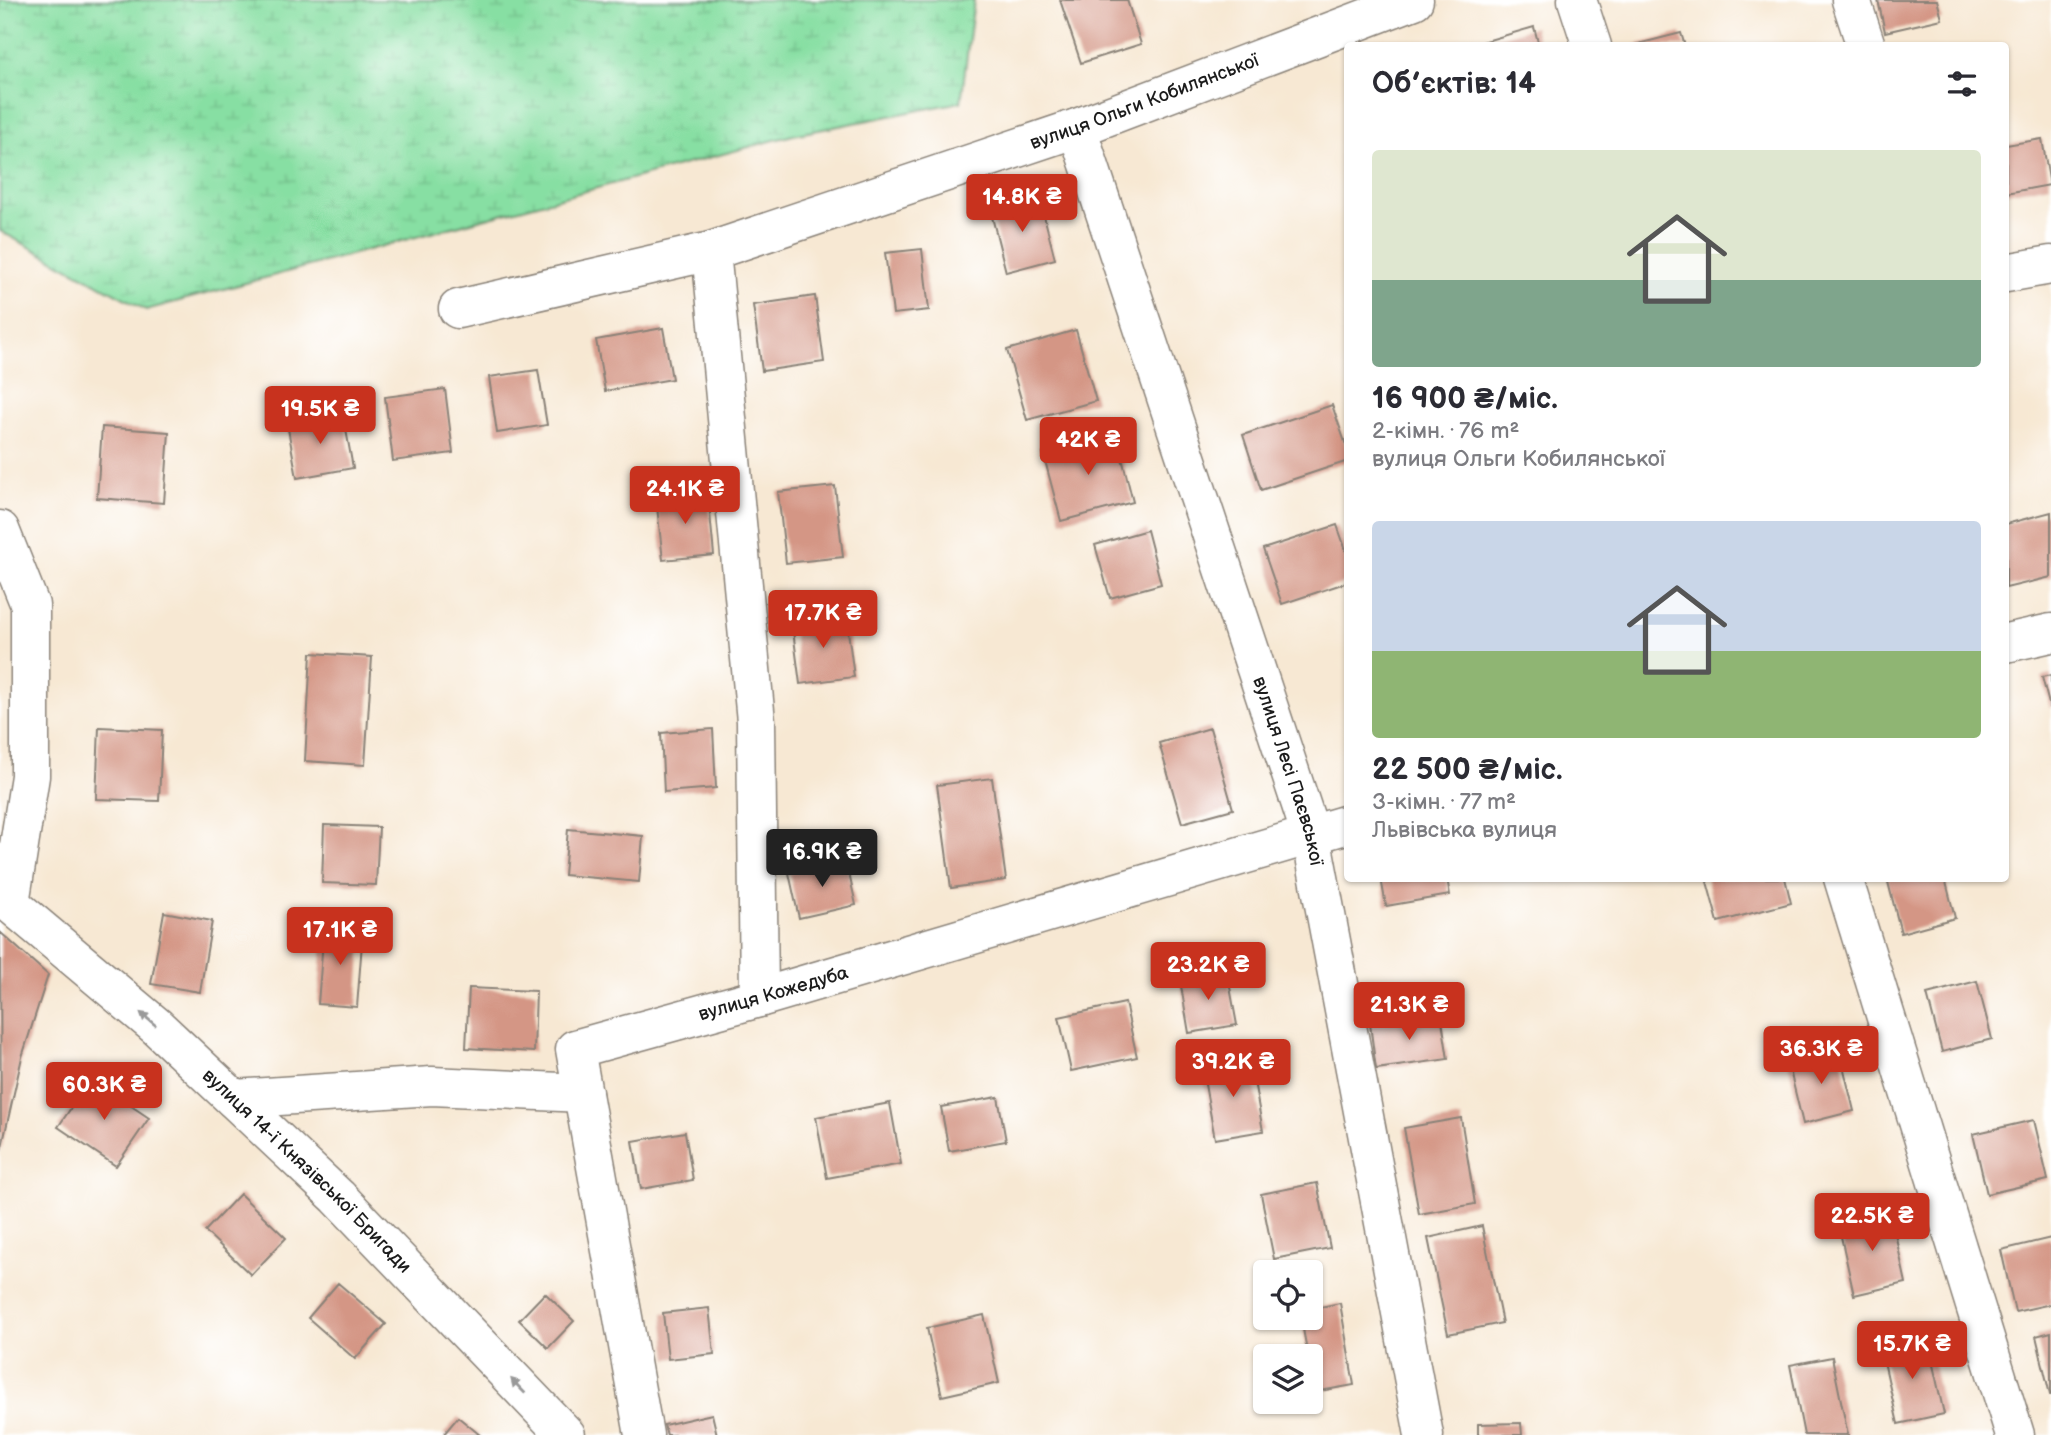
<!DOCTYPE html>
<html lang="uk">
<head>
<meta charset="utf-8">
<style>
  :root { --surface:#fff; --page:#f2f2f3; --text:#2b2b33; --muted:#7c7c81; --accent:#c8321e }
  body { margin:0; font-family:"Balsamiq Sans",sans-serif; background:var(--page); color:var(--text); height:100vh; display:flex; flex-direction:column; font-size:26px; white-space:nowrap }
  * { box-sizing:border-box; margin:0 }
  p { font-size:23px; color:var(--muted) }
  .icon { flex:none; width:38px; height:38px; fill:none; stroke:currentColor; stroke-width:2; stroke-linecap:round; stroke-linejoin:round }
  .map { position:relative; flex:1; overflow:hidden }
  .drawer { position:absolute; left:1344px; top:42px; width:665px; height:840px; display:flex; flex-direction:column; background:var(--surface); border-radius:7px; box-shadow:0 2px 5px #0004 }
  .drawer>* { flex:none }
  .tools { position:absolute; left:1253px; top:1260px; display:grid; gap:14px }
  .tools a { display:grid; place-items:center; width:70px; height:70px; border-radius:7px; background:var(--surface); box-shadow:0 2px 5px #0004; font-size:35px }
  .price { position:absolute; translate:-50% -60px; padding:0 16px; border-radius:7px; background:var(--accent); color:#fff; font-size:23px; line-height:46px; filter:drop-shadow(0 2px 4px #0008) }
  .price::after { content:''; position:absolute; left:50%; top:42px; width:21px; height:16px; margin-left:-10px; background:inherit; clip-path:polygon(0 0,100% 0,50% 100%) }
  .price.on { background:#222; color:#fff }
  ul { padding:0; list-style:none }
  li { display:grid; align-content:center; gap:14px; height:371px; padding:0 28px }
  li span { display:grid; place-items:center; height:217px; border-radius:7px; color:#555 }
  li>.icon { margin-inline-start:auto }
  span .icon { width:126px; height:126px; fill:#fffc; stroke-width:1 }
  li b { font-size:30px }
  h2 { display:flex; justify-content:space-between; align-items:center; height:84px; padding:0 28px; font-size:30px }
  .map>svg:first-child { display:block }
</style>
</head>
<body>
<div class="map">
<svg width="2051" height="1435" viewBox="0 0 2051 1435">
  <defs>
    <pattern id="wetland-marsh" width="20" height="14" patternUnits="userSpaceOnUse" patternTransform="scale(1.75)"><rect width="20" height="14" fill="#87dfa3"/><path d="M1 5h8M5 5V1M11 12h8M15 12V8" fill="none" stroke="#74bf8c"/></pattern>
  </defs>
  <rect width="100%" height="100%" fill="#fff"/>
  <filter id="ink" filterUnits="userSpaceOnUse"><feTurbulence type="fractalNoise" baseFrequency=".0143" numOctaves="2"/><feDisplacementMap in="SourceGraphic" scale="14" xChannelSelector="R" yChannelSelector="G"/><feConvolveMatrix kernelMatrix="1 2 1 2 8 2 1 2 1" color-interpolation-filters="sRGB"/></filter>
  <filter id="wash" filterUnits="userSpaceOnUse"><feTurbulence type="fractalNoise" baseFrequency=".00686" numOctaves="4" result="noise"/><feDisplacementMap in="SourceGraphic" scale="28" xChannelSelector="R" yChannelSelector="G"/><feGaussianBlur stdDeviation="1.57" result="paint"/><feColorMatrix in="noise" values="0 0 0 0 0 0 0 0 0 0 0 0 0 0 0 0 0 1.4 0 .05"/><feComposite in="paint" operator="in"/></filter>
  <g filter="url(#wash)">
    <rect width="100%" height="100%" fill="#f7e8d3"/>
    <path fill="url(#wetland-marsh)" stroke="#527e60" stroke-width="2" d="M 0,0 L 974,0 L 961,102 L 793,135 L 146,310 L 0,231 Z"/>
    <g id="blocks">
      <path fill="#d49685" d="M 1060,0 L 1127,0 L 1141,44 L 1081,63 Z
        M 1878,0 L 1937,0 L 1942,19 L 1885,32 Z
        M 1534,27 L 1539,46 L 1472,46 L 1472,45 Z
        M 1681,33 L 1685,46 L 1635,46 L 1634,45 Z
        M 2042,139 L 2050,185 L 2006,193 L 2006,145 Z
        M 1039,196 L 1055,259 L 1006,272 L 990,209 Z
        M 922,249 L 929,310 L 893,314 L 885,253 Z
        M 815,296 L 824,362 L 762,371 L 753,305 Z
        M 663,328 L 672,379 L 605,391 L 596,340 Z
        M 1076,330 L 1096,401 L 1027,420 L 1007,350 Z
        M 538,370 L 547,425 L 497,433 L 489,377 Z
        M 445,389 L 453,453 L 393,461 L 385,397 Z
        M 1332,405 L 1348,451 L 1348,461 L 1261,490 L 1243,435 Z
        M 343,413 L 353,468 L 297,478 L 287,423 Z
        M 102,427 L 169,432 L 164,503 L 97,498 Z
        M 1116,434 L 1133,502 L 1061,521 L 1043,453 Z
        M 835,486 L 843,557 L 786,563 L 778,492 Z
        M 708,493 L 714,555 L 663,560 L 656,498 Z
        M 2051,512 L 2051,577 L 2006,588 L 2006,524 Z
        M 1337,525 L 1348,556 L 1348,582 L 1282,604 L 1263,549 Z
        M 1147,530 L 1161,584 L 1110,598 L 1095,545 Z
        M 846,616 L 854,677 L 800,684 L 792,623 Z
        M 311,653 L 372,657 L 365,765 L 305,761 Z
        M 2051,675 L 2051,708 L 2050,708 L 2042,677 Z
        M 99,727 L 162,730 L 159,801 L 96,799 Z
        M 1210,728 L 1233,809 L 1182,823 L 1159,743 Z
        M 713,729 L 716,788 L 664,792 L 661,733 Z
        M 992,778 L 1006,880 L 951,888 L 937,785 Z
        M 324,825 L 379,827 L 376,885 L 322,883 Z
        M 568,829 L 643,836 L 639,882 L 564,875 Z
        M 846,860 L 856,905 L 799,918 L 789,873 Z
        M 1381,878 L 1447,878 L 1450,895 L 1386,906 Z
        M 1706,878 L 1785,878 L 1791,903 L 1718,922 Z
        M 1887,878 L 1945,878 L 1955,918 L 1901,933 Z
        M 164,912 L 212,921 L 200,992 L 151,984 Z
        M 324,927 L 363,930 L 357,1007 L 318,1004 Z
        M 0,932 L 48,975 L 22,1057 L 1,1151 Z
        M 1227,971 L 1237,1025 L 1189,1033 L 1180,980 Z
        M 1977,981 L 1992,1039 L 1942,1052 L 1927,994 Z
        M 469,988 L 536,991 L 534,1052 L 466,1048 Z
        M 1125,1003 L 1137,1057 L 1071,1071 L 1059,1017 Z
        M 1441,1014 L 1448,1059 L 1376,1069 L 1370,1024 Z
        M 1839,1049 L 1854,1111 L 1803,1124 L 1788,1062 Z
        M 1250,1059 L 1263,1131 L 1215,1139 L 1202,1068 Z
        M 91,1079 L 149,1118 L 116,1166 L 58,1127 Z
        M 998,1097 L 1006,1141 L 949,1151 L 941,1107 Z
        M 890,1103 L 901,1164 L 827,1178 L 816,1117 Z
        M 1461,1118 L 1475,1204 L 1419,1214 L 1404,1128 Z
        M 2034,1120 L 2048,1180 L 1987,1194 L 1973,1134 Z
        M 685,1132 L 693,1180 L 641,1189 L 633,1141 Z
        M 1317,1183 L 1330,1248 L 1274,1259 L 1261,1194 Z
        M 240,1194 L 286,1238 L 251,1275 L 205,1231 Z
        M 1890,1211 L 1906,1283 L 1854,1295 L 1838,1223 Z
        M 1482,1226 L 1502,1323 L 1448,1334 L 1428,1238 Z
        M 2051,1238 L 2051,1304 L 2015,1312 L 2001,1250 Z
        M 338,1283 L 386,1324 L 355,1359 L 308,1318 Z
        M 545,1293 L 574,1321 L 548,1348 L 519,1320 Z
        M 1340,1303 L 1354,1385 L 1314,1392 L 1311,1371 L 1311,1356 L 1308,1356 L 1301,1318 L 1311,1318 L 1311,1309 Z
        M 709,1308 L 714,1354 L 668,1359 L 663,1313 Z
        M 984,1315 L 999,1383 L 942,1396 L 927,1328 Z
        M 2051,1332 L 2051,1395 L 2050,1395 L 2036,1336 Z
        M 1927,1338 L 1944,1414 L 1898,1424 L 1881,1348 Z
        M 1832,1357 L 1848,1435 L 1804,1435 L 1790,1365 Z
        M 712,1414 L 717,1435 L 667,1435 L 664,1425 Z
        M 458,1417 L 480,1435 L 443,1435 Z
        M 1521,1423 L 1522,1435 L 1478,1435 L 1478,1424 Z"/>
    </g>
  </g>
  <g filter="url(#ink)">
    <use href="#blocks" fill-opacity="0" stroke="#8a8278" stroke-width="2"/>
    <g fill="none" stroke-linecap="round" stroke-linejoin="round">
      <g stroke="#8a8278" stroke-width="41">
        <g id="minor">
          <path d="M 1577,0 L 1592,46"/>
          <path d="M 1851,0 L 1866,46"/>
          <path id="s1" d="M 1077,128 L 1311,835 L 1424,1435"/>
          <path d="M 711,251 L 756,721 L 759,998"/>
          <path d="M 2006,273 L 2051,265"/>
          <path id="s2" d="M 458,309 L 711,251 L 1077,128 L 1414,0"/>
          <path d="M 0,530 L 30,605 L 30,776 L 10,903"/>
          <path d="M 2006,643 L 2051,633"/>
          <path d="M 1843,878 L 2015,1435"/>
          <path id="s3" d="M 0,895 L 156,1026 L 338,1197 L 566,1435"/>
          <path d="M 234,1099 L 432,1086 L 583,1093"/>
          <path id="s4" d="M 644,1435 L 575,1049 L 759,998 L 1348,824"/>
        </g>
      </g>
      <use href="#minor" stroke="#fff" stroke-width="38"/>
    </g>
    <defs><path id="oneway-solid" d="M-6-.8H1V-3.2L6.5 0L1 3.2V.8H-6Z" transform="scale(1.75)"/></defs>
    <g fill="#999">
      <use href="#oneway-solid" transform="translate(148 1019) rotate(-140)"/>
      <use href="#oneway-solid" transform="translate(518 1386) rotate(-134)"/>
    </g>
  </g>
  <g text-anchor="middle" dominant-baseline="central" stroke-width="6" stroke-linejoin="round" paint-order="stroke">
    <g font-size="19" fill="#1c1c1c" stroke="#fff">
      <text stroke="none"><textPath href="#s2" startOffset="718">вулиця Ольги Кобилянської</textPath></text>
      <text stroke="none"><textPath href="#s1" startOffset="677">вулиця Лесі Паєвської</textPath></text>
      <text stroke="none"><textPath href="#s4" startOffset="598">вулиця Кожедуба</textPath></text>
      <text stroke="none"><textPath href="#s3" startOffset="413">вулиця 14-ї Князівської Бригади</textPath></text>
    </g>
  </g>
</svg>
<div class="tools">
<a><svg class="icon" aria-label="locate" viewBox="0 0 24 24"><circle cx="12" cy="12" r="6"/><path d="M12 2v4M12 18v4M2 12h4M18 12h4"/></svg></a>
<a><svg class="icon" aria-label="layers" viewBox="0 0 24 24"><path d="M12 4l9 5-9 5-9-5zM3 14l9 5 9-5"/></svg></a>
</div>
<b class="price" style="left:1022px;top:234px">14.8K ₴</b>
<b class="price" style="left:320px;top:446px">19.5K ₴</b>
<b class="price" style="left:1088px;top:477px">42K ₴</b>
<b class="price" style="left:685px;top:526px">24.1K ₴</b>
<b class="price" style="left:823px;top:650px">17.7K ₴</b>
<b class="price on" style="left:822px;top:889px">16.9K ₴</b>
<b class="price" style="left:340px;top:967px">17.1K ₴</b>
<b class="price" style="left:1208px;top:1002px">23.2K ₴</b>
<b class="price" style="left:1409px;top:1042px">21.3K ₴</b>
<b class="price" style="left:1821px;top:1086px">36.3K ₴</b>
<b class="price" style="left:1233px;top:1099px">39.2K ₴</b>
<b class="price" style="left:104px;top:1122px">60.3K ₴</b>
<b class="price" style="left:1872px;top:1253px">22.5K ₴</b>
<b class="price" style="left:1912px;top:1381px">15.7K ₴</b>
<section class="drawer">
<h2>Об’єктів: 14<svg class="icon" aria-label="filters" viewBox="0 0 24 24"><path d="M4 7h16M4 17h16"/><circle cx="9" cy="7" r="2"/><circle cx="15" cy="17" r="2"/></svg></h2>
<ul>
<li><span style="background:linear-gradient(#dfe7d0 60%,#7fa58c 0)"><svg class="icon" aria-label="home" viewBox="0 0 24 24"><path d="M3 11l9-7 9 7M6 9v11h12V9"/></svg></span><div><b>16 900 ₴/міс.</b><p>2-кімн. · 76 m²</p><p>вулиця Ольги Кобилянської</p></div></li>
<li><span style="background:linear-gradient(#c9d6e8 60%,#8fb573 0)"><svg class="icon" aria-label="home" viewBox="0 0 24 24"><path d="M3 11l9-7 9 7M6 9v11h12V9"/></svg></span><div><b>22 500 ₴/міс.</b><p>3-кімн. · 77 m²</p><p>Львівська вулиця</p></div></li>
</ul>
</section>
</div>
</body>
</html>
